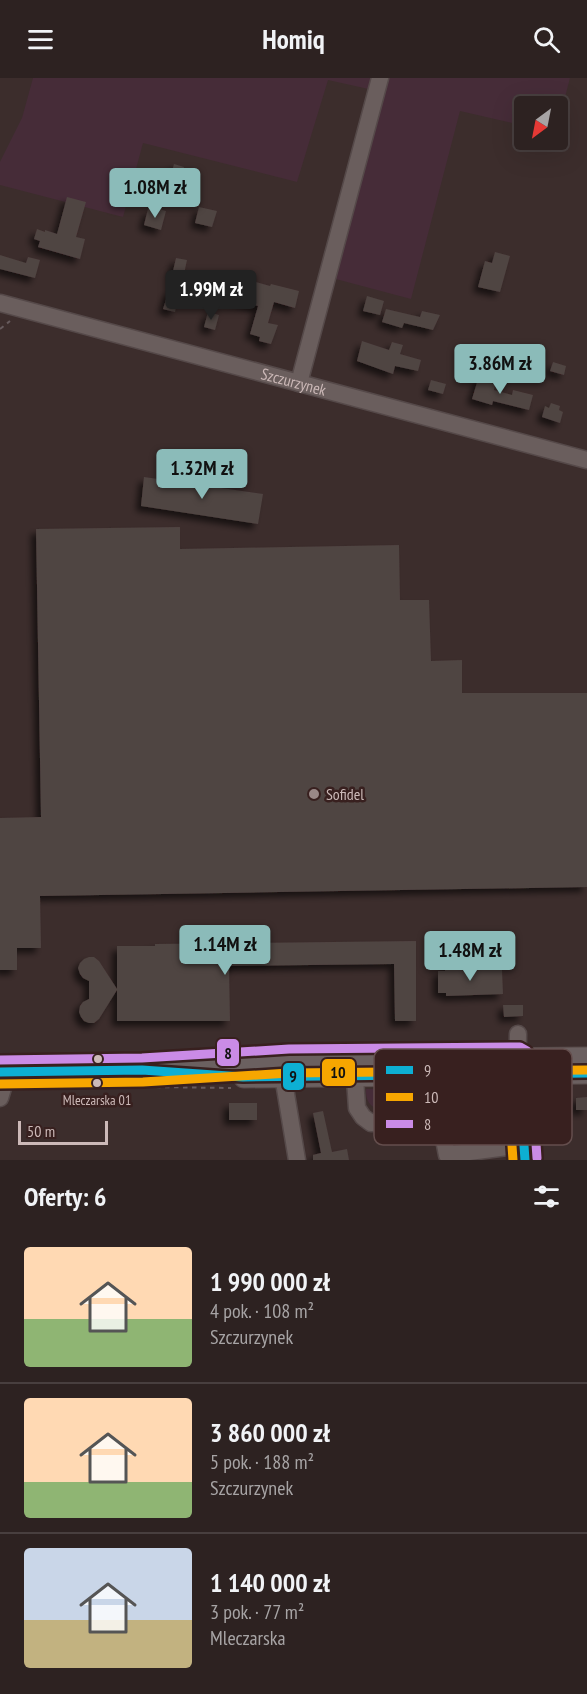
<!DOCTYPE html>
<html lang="pl">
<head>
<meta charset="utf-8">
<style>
  :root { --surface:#2d2221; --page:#392f2e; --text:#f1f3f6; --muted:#a7a4a5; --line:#483f3f; --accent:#8bbbb9 }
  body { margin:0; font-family:"PT Sans Narrow",sans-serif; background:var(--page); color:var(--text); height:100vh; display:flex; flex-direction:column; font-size:22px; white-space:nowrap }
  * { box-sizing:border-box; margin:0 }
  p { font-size:20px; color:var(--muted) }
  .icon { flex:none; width:33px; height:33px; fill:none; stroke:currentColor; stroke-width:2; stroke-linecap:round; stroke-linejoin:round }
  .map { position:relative; height:1082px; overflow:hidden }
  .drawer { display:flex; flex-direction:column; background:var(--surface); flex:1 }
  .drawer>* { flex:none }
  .needle { width:39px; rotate:212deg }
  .fabs { position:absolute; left:514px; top:18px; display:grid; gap:12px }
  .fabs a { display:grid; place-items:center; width:54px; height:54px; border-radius:6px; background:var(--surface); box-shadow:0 6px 24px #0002,0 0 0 2px var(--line); font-size:30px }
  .scale { position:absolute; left:18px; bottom:15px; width:90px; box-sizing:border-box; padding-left:6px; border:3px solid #ccb9b8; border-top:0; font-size:16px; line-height:21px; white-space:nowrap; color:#ccb9b8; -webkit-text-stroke:4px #38201f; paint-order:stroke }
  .price { position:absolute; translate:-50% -51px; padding:0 14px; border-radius:6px; background:var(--accent); color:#111; font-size:20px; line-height:39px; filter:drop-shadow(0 2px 3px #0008) }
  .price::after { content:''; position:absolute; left:50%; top:36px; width:18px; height:14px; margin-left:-9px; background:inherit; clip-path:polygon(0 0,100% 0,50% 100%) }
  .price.active { background:#222; color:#fff }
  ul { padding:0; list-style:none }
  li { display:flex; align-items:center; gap:18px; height:150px; padding:0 24px }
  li+li { border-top:2px solid var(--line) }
  li span { display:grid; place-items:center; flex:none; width:168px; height:120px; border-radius:6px; color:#555 }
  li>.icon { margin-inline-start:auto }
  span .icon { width:72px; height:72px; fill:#fffc; stroke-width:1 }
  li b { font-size:26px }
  h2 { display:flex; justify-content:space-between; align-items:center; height:72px; padding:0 24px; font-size:26px }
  header { display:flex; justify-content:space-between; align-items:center; height:78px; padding:0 24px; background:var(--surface); font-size:27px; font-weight:700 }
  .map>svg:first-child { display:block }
</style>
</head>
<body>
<header><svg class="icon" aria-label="menu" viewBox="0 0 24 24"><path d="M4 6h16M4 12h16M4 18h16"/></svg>Homiq<svg class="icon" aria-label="search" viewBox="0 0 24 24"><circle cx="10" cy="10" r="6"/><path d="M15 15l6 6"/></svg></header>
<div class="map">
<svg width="587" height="1082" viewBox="0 0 587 1082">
  <defs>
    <filter id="shadow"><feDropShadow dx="-5" dy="5" stdDeviation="3" flood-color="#0009"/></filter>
  </defs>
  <rect width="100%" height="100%" fill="#3c2d2c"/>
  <path fill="#462c38" d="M 33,0 L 570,0 L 558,46 L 558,28 L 525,28 L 525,48 L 460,33 L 411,221 L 332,200 L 382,14 L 328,2 L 297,104 L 143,65 L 123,139 L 0,107 L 0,84 L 22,40 Z
    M 366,1011 L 492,1012 L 497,1016 L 502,1060 C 489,1067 465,1073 457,1056 C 451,1044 452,1030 436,1028 C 416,1025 364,1048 366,1011 Z"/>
  <path fill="#504442" filter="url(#shadow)" d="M 174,86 L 184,89 L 181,104 L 170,101 Z
    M 67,119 L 86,124 L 76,159 L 85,161 L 80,181 L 38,169 L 40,163 L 34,161 L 37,151 L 45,154 L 45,152 L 57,156 Z
    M 199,129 L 217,133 L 212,149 L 195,145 Z
    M 156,130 L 166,133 L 161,152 L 144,147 L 148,131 L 155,134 Z
    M 495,174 L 510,178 L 500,214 L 478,209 L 485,183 L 492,185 Z
    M 0,177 L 26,185 L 28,179 L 40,182 L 35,200 L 0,191 Z
    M 176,180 L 187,182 L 184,196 L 173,193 Z
    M 220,194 L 270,208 L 271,206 L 299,213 L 295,230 L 274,224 L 268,245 L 278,247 L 271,266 L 259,263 L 260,259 L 250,256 L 258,228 L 218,217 L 222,204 L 218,203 Z
    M 169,212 L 179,215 L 175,234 L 163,231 Z
    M 367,218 L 384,223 L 380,237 L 363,233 Z
    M 386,231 L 420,239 L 422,233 L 440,237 L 433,252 L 404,245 L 402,250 L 382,244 Z
    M 208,234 L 219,237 L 215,252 L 204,249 Z
    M 362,263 L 389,272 L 392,264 L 403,267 L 400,276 L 421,282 L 418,293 L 395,288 L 393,296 L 357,283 Z
    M 553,284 L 566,288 L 564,297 L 550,293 Z
    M 479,298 L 496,303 L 494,312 L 512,317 L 513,312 L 533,317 L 529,332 L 493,323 L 492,327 L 472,321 Z
    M 431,302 L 446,306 L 443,316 L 428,312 Z
    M 551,325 L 560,328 L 559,332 L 563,334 L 560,345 L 542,339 L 545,328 L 549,330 Z
    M 144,399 L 263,416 L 258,446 L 141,428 Z
    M 180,449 L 180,471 L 399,467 L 400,522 L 429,522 L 431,583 L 462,582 L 462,615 L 587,615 L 587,809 L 40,818 L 41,870 L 17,870 L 17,892 L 0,892 L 0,740 L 41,739 L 36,451 Z
    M 416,863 L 416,943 L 395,943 L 394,886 L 229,888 L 230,943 L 117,943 L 117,912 L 99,941 L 94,945 L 89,945 L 84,943 L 81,939 L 79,934 L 80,928 L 83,924 L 89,921 L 89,903 L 83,900 L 80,896 L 78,890 L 80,885 L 84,881 L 89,879 L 94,879 L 99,883 L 117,911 L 117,868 L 155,868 L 155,866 Z
    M 445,888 L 456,888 L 456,889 L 462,889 L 464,892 L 502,892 L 503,916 L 446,918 L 446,915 L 438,915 L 438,893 L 445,893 Z
    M 503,927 L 523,927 L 523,938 L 504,939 Z
    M 587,1019 L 587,1032 L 576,1032 L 576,1020 Z
    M 229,1025 L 257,1025 L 257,1042 L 229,1042 Z
    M 323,1033 L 332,1074 L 347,1071 L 349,1082 L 313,1082 L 313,1077 L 321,1075 L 313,1035 Z"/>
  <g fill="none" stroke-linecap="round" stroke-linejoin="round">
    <g stroke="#554949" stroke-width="19">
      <g id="minor">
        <path id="s1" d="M 0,225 L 587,382"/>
        <path d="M 299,305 L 380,0"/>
        <path d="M 518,956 C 517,997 518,1041 525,1082"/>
        <path d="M 354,986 L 357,1030 L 363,1039 L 371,1045 L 421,1038 L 434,1039 L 441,1046 L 447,1077 L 523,1067"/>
        <path d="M 283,998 L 297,1082"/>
        <path d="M 0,1020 L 3,1010 L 4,994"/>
      </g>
    </g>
    <g stroke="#584b4a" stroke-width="23">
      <path id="major" d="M 0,994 L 142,992 L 289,983 L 587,980
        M 244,999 L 587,995"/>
    </g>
    <path stroke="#675b5d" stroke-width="2" stroke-dasharray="4.5 4.5" stroke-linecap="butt" d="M 0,251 L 10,243
      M 147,1009 L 231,1010
      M 500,1014 L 504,1056
      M 534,1032 L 539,1013"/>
    <use href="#minor" stroke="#6a5e5d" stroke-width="16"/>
    <use href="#major" stroke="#6b6060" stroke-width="21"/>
    <g stroke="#38201f" stroke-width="14">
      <path id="bus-1" d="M 0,994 L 142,992 L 243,999 L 587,995
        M 525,1082 L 518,981 L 536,981"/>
    </g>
    <g stroke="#38201f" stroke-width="14">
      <path id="bus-2" d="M 506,982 L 513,1082
        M 0,1006 L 143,1004 L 289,995 L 587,992"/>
    </g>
    <g stroke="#38201f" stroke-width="14">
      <path id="bus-3" d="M 0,982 L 142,980 L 289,971 L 520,969 L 527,973 L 530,979 L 537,1080"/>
    </g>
    <use href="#bus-1" stroke="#0dafd3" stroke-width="9"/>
    <use href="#bus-2" stroke="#f7a600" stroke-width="9"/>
    <use href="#bus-3" stroke="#ca8be6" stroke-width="9"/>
  </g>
  <circle fill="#9a8887" stroke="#38201f" stroke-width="2" cx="314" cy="716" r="6"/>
  <g fill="#ccb9b8" stroke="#38201f" stroke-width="2">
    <circle cx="98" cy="981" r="5"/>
    <circle cx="97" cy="1005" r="5"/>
  </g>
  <g text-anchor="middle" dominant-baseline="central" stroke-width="5" stroke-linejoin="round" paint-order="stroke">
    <g font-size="14" fill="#ccb9b8" stroke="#38201f">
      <text x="97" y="1022">Mleczarska 01</text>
    </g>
    <g font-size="16" fill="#ccb9b8" stroke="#38201f">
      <text stroke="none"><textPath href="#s1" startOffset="304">Szczurzynek</textPath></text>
    </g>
    <g font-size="16" fill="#ccb9b8" stroke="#38201f" text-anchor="start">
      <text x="326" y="716">Sofidel</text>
    </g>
  </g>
  <rect x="374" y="971" width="198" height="96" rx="9" fill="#38201f" stroke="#644e4d" stroke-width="1.5"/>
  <rect x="386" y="988" width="27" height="8" fill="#0dafd3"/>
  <rect x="386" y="1015" width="27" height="8" fill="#f7a600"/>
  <rect x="386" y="1042" width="27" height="8" fill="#ca8be6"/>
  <g font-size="16" fill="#ccb9b8">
    <text x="424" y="998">9</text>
    <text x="424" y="1025">10</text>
    <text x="424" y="1052">8</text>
  </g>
  <g stroke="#38201f" stroke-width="2">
    <rect x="216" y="960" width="24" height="29" rx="6" fill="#ca8be6"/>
    <rect x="321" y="980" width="35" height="29" rx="6" fill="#f7a600"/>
    <rect x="282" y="984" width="23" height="29" rx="6" fill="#0dafd3"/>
  </g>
  <g font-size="16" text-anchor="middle" font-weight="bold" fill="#111">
    <text x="228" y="981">8</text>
    <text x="338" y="1000">10</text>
    <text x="293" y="1004">9</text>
  </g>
</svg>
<div class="fabs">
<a><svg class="needle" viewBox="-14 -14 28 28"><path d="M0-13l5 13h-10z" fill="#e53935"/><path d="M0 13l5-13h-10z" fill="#a7a4a5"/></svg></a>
</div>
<div class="scale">50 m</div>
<b class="price" style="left:155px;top:141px">1.08M zł</b>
<b class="price active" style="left:211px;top:243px">1.99M zł</b>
<b class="price" style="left:500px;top:317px">3.86M zł</b>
<b class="price" style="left:202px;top:422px">1.32M zł</b>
<b class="price" style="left:225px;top:898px">1.14M zł</b>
<b class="price" style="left:470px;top:904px">1.48M zł</b>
</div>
<section class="drawer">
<h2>Oferty: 6<svg class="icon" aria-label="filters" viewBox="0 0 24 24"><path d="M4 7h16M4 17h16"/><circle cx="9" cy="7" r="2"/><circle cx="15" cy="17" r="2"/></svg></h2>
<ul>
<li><span style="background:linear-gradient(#ffd9b3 60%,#8fb573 0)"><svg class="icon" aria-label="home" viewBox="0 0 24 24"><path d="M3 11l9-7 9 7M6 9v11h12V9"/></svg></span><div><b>1 990 000 zł</b><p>4 pok. · 108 m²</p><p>Szczurzynek</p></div></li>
<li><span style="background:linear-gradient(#ffd9b3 70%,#8fb573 0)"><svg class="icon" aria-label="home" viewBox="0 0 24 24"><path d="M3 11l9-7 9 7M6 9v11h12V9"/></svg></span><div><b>3 860 000 zł</b><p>5 pok. · 188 m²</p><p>Szczurzynek</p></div></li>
<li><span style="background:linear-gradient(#c9d6e8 60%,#c2b280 0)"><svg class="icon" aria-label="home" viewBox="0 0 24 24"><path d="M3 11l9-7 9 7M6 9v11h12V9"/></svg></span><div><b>1 140 000 zł</b><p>3 pok. · 77 m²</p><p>Mleczarska</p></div></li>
</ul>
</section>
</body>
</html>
